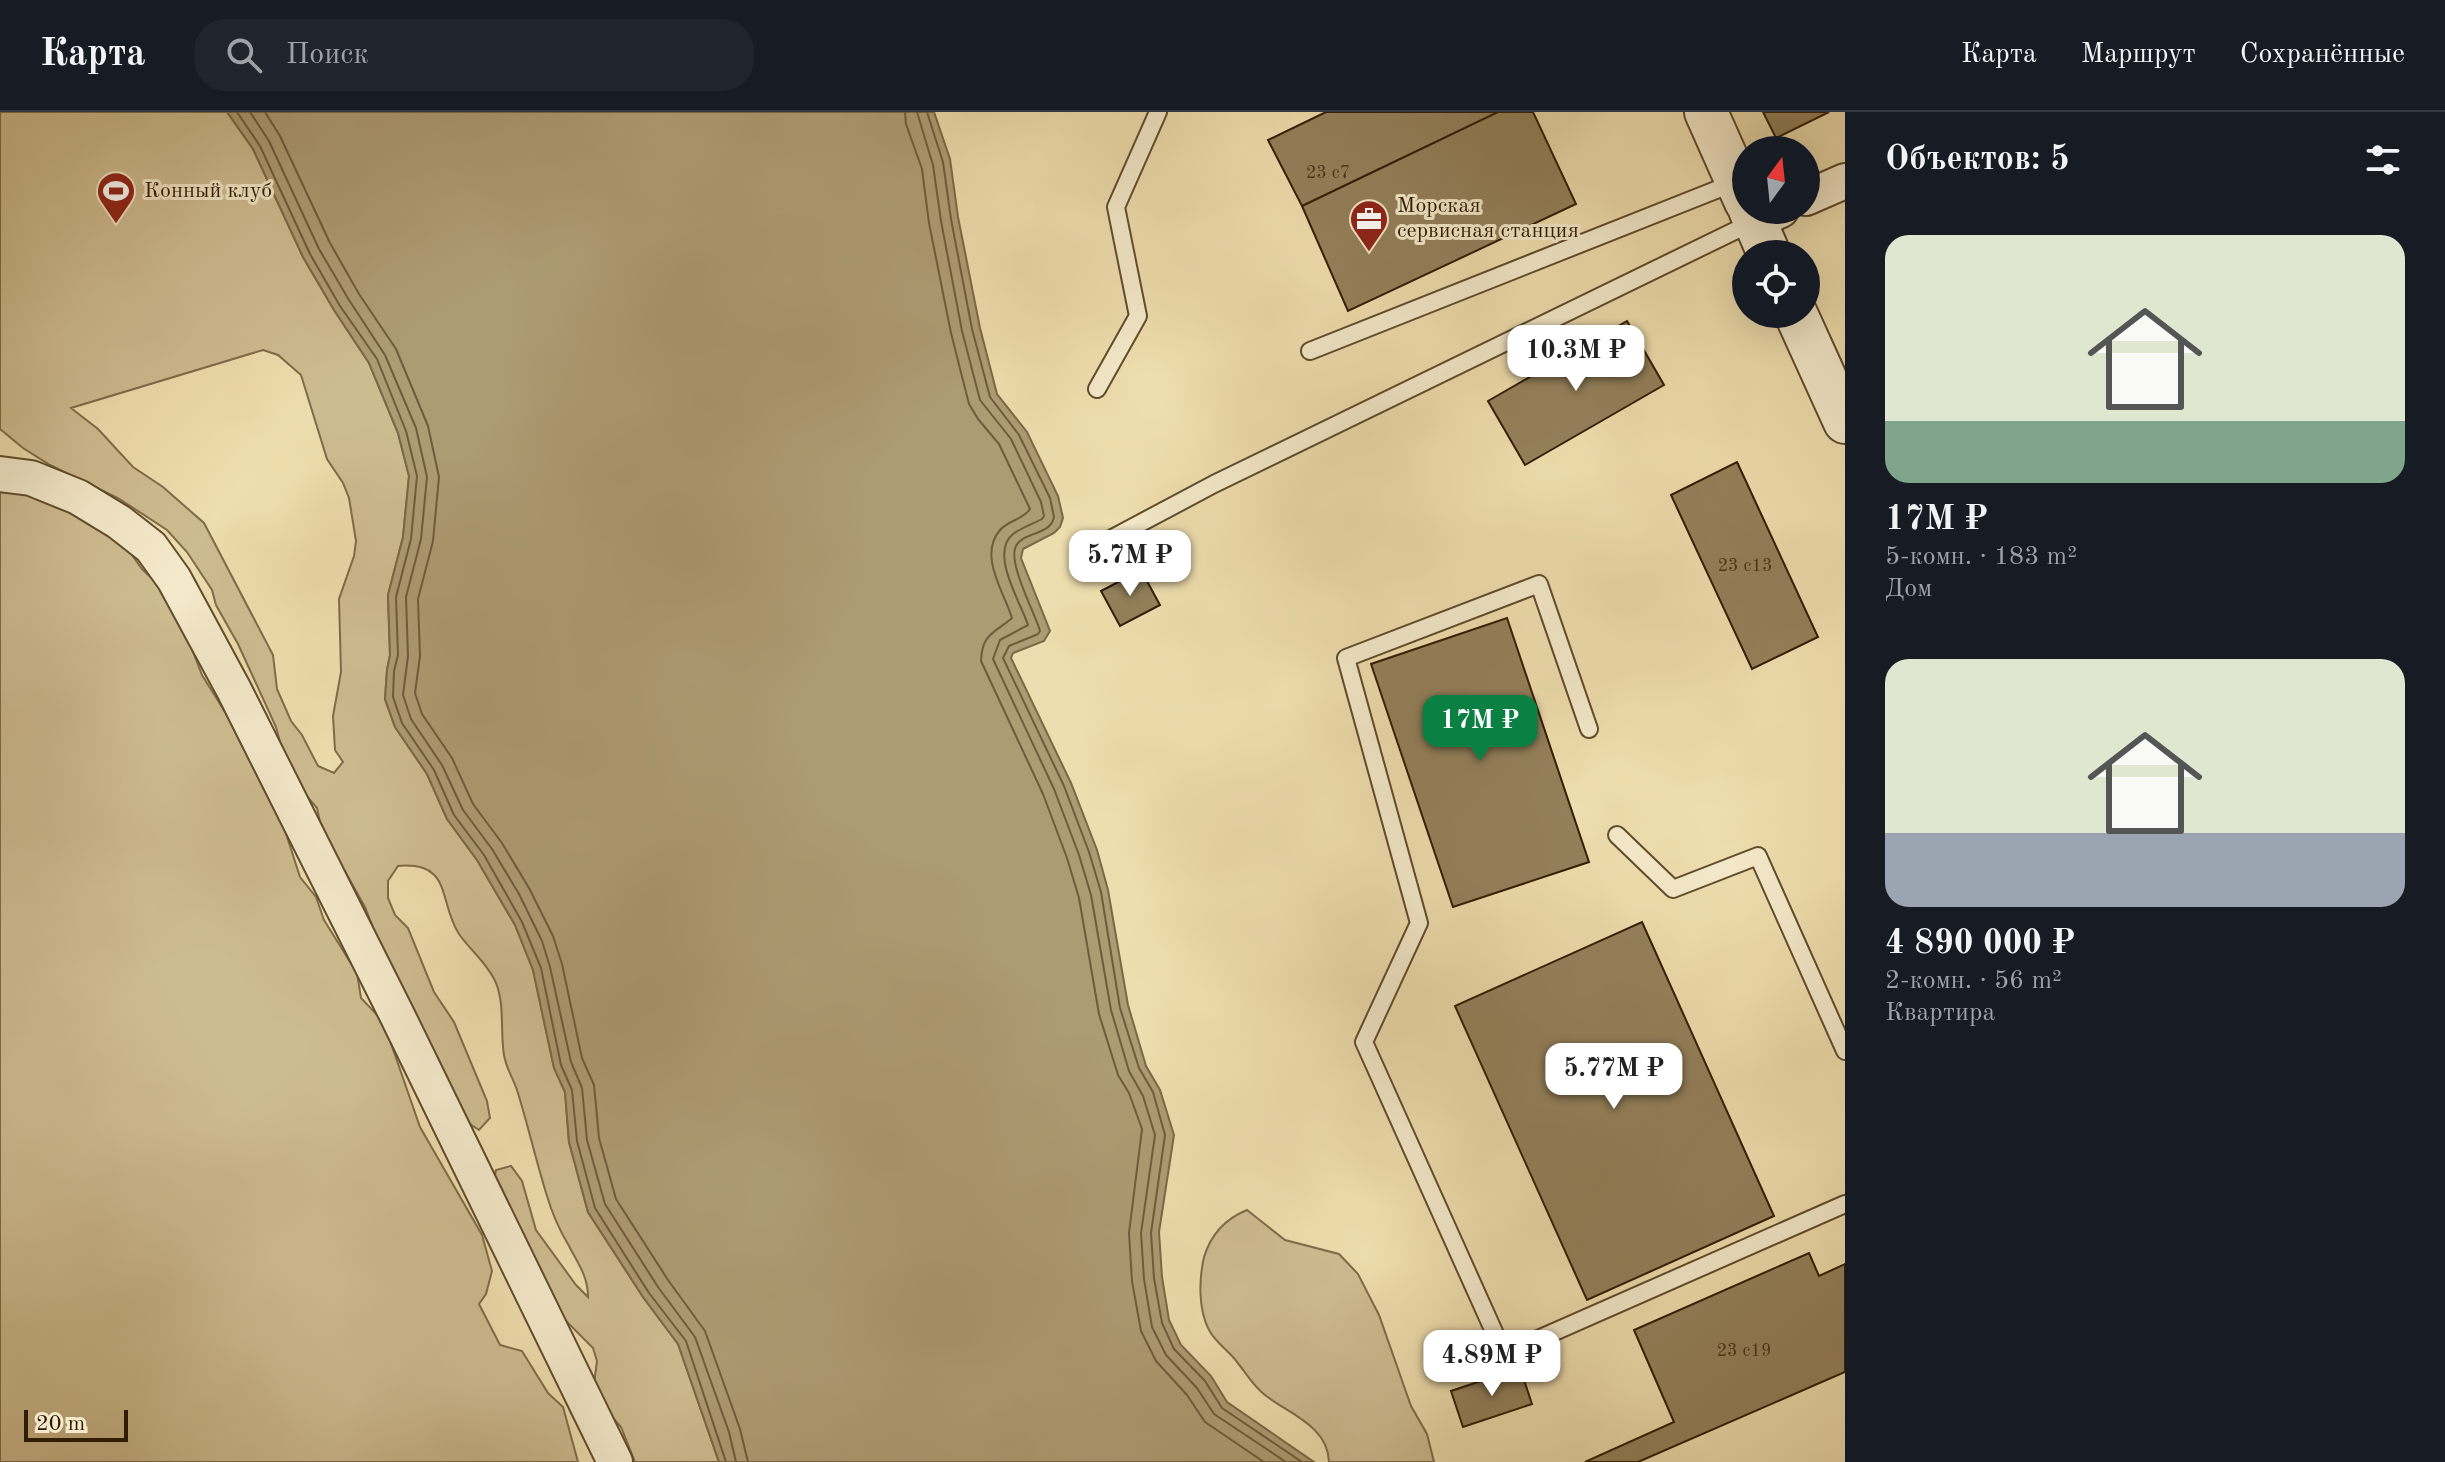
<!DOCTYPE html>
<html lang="ru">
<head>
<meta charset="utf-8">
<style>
  :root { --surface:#171b24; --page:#20242c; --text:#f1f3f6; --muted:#9ea1a6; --line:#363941; --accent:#0b8043 }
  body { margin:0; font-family:"Old Standard TT",serif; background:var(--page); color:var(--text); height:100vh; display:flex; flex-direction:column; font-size:30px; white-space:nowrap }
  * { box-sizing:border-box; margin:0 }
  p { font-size:26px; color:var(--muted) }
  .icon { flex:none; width:44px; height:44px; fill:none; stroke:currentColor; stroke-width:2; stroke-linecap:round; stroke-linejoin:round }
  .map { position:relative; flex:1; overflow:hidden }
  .sheet { display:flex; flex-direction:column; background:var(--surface); width:600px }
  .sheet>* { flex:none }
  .needle { width:52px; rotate:15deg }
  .tools { position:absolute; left:1732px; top:24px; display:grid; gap:16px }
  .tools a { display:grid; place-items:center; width:88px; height:88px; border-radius:50%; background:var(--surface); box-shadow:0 8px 32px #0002; font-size:40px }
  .scale { position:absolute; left:24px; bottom:20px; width:104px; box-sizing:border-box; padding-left:8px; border:4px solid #301c01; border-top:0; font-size:22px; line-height:28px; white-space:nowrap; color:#301c01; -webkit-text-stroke:6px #f4e9ca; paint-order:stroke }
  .price { position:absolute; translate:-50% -68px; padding:0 18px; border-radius:16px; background:#fff; color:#222; font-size:26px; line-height:52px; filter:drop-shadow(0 2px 4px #0008) }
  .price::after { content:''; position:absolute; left:50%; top:48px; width:24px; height:18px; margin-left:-12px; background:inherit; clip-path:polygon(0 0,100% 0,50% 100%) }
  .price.active { background:var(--accent); color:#fff }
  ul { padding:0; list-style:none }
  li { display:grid; align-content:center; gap:16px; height:424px; padding:0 40px }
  li span { display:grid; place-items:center; height:248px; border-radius:24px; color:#555 }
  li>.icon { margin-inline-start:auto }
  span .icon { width:144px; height:144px; fill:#fffc; stroke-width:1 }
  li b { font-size:34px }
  h2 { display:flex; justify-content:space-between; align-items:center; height:96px; padding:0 40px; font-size:34px }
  header { display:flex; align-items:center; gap:48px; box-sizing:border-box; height:112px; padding:0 40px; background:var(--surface); border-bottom:2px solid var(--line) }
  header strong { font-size:38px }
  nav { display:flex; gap:44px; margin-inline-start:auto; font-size:28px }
  .search { width:560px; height:72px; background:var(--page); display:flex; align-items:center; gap:20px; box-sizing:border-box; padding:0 28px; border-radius:32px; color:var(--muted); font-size:30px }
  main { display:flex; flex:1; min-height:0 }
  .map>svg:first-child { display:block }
</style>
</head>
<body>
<header>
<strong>Карта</strong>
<div class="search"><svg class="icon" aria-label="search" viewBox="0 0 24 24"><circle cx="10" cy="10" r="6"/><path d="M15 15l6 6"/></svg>Поиск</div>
<nav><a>Карта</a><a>Маршрут</a><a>Сохранённые</a></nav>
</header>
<main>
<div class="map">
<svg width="1845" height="1350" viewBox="0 0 1845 1350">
  <rect width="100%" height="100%" fill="#eeddae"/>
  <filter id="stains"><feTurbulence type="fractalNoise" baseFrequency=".0025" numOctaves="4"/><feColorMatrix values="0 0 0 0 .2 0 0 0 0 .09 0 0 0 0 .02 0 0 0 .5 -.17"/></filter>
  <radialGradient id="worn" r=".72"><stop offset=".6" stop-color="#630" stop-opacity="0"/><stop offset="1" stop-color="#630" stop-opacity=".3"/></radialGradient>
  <path fill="#cebc91" stroke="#7f6c49" stroke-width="2" fill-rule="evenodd" d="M 0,0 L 227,0 L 253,37 L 303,145 L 334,198 L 369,251 L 398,321 L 409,364 L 403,425 L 388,483 L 390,543 L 387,558 L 385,587 L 395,615 L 427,662 L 447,707 L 477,748 L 515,813 L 533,858 L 554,956 L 565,980 L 569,1030 L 588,1100 L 643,1185 L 678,1232 L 719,1350 L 635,1350 L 621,1315 L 602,1294 L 593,1279 L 597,1249 L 593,1236 L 562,1205 L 493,1074 L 496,1058 L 511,1054 L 522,1069 L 536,1118 L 576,1173 L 588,1185 C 588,1164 578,1152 569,1134 C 560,1119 552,1101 547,1084 C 536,1049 528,1013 517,978 C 513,966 506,956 504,943 C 500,919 505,894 496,871 C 488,852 470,838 459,822 C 438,790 453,749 398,754 L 388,769 L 388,786 L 395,803 L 408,816 L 434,880 L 454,910 L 487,989 L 490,1006 L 479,1018 L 467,1010 L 381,836 L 365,795 L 335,742 L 320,710 L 317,696 L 297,673 L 280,630 L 276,615 L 238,532 L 216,493 L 212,478 L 187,440 L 167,418 L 118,386 L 50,353 L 23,336 L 0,317 ZM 263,238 L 278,243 L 301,263 L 327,347 L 343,371 L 349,386 L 356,429 L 354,444 L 339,487 L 341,560 L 333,604 L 335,638 L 343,650 L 334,661 L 318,654 L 302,623 L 291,609 L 277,577 L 273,543 L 204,411 L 163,375 L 133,355 L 98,317 L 71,296 Z
    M 0,377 L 19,377 L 65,393 L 127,436 L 142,457 L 160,474 L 186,512 L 192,537 L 202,563 L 235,616 L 281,706 L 300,765 L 316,785 L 324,808 L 357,861 L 361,886 L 380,906 L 387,920 L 420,1015 L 482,1123 L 492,1159 L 486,1182 L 479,1192 L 500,1233 L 522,1239 L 548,1281 L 563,1295 L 578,1350 L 0,1350 Z
    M 1247,1098 L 1285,1128 L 1339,1142 L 1358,1162 L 1379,1203 L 1411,1294 L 1427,1322 L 1434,1350 L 1329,1350 C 1328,1314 1289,1302 1265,1283 C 1253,1274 1246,1261 1237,1250 C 1229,1239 1215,1230 1209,1218 C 1198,1197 1199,1167 1204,1145 C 1211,1122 1225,1107 1247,1098 Z"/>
  <path fill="#ad9b73" stroke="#7b6845" stroke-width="2" d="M 227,0 L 934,0 L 950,47 L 958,105 L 980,216 L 997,282 L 1027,320 L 1058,384 L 1063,406 L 1060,415 L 1054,421 L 1023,437 L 1021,446 L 1050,519 L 1044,529 L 1013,541 L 1011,546 L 1071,671 L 1097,738 L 1108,778 L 1128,893 L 1146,954 L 1160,978 L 1174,1023 L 1159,1120 L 1162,1165 L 1169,1208 L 1181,1233 L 1211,1264 L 1227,1290 L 1314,1350 L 719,1350 L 678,1232 L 643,1185 L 588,1100 L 569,1030 L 565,980 L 554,956 L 533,858 L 515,813 L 477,748 L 447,707 L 427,662 L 395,615 L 385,587 L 387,558 L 390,543 L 388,483 L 403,425 L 409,364 L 398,321 L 369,251 L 334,198 L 303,145 L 253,37 Z"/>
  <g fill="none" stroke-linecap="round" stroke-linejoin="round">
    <path stroke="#6e5c3a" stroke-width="2" d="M 237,0 L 260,34 L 310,142 L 340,194 L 377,247 L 406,319 L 417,364 L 411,427 L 396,485 L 398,543 L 394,559 L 393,585 L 402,611 L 434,658 L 454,703 L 484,743 L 522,810 L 541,856 L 561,953 L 572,978 L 577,1029 L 595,1096 L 649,1181 L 686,1229 L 726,1350
      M 250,0 L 269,29 L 319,137 L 349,188 L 385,243 L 416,316 L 427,365 L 421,427 L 406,485 L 408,544 L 403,583 L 411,607 L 442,653 L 463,698 L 492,737 L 519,782 L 542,829 L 550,855 L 571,950 L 582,976 L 587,1028 L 605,1092 L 658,1175 L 695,1225 L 729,1320 L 736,1350
      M 265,0 L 280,24 L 330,131 L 359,182 L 396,237 L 428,314 L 439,365 L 433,429 L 418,487 L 420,544 L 415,581 L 422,602 L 452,646 L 473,692 L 502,731 L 529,776 L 553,824 L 562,852 L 582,946 L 594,973 L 599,1026 L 616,1087 L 668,1168 L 705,1219 L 740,1317 L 748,1350
      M 905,0 L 906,12 L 922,57 L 929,111 L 951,221 L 969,292 L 978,307 L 999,332 L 1030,397 C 1024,407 1009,408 1000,418 C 978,444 1004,480 1012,506 C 995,521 982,521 981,549 L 1043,682 L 1067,746 L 1079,786 L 1099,902 L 1118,963 L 1129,981 L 1142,1017 L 1129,1121 L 1132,1169 L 1141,1219 L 1156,1249 L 1187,1283 L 1205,1310 L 1264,1350
      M 917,0 L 933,53 L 941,109 L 962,219 L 980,288 L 1011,327 L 1041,390 L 1044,404 L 1042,407 C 1033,412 1021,416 1013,422 C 989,441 1021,491 1028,513 L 1000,528 L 993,547 L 1054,677 L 1079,743 L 1091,783 L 1111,898 L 1129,959 L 1143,984 L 1155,1023 L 1141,1121 L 1144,1167 L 1152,1215 L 1166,1243 L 1197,1276 L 1214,1302 L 1286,1350
      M 927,0 L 943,50 L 951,107 L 972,217 L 990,285 L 1019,323 L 1050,386 L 1054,405 C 1050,424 1024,419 1016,434 C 1007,450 1035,501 1040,519 L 1038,522 L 1009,534 L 1003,546 L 1064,674 L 1089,740 L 1101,780 L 1120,896 L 1139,956 L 1153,980 L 1165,1023 L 1151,1121 L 1154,1166 L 1162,1211 L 1174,1237 L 1205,1269 L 1222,1296 L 1302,1350"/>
  </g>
  <path fill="#93805b" stroke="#301c01" stroke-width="2" d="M 1326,0 L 1498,0 L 1302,94 L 1268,28 Z
    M 1498,0 L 1533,0 L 1576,92 L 1348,199 L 1302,94 Z
    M 1763,0 L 1829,0 L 1776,26 Z
    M 1627,209 L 1664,273 L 1525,353 L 1488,289 Z
    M 1737,350 L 1818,525 L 1752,557 L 1671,383 Z
    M 1141,458 L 1160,493 L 1120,514 L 1101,479 Z
    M 1507,506 L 1589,750 L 1453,795 L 1371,552 Z
    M 1642,810 L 1774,1104 L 1587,1188 L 1455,894 Z
    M 1809,1141 L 1819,1164 L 1845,1152 L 1845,1260 L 1638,1350 L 1585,1350 L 1674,1310 L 1634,1218 Z
    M 1520,1256 L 1532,1292 L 1463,1315 L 1451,1279 Z"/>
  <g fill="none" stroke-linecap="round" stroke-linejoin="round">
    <g stroke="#604c2c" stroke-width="20">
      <path id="service" d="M 1310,239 L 1736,70
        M 1097,277 L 1138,204 L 1116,95 L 1158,0
        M 1088,439 L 1214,372 L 1753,110
        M 1589,617 L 1539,472 L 1346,546 L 1419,811 L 1364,930 L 1504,1242 L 1845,1092
        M 1617,723 L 1673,777 L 1758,744 L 1845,939"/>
    </g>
    <g stroke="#604c2c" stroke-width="38">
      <path id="minor" d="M 1806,86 L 1845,69
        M 1755,110 L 1781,98
        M 0,362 L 31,366 L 78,385 L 119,410 L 151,435 L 174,467 L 234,578 L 397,903 L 615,1350"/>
    </g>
    <g stroke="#604c2c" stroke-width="46">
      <path id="tertiary" d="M 1706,0 L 1746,90
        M 1750,98 L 1769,142
        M 1796,202 L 1845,310"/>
    </g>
    <use href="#service" stroke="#f4e9ca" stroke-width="16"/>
    <use href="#minor" stroke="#f4e9ca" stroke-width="34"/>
    <use href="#tertiary" stroke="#f4e9ca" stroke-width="42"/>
  </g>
  <defs>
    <g id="stadium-pin" transform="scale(2)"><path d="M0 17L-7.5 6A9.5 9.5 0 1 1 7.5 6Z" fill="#8f2418" stroke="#f4e9ca"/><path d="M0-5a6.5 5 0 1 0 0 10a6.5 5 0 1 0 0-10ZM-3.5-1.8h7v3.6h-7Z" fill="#fff"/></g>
    <g id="office-pin" transform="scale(2)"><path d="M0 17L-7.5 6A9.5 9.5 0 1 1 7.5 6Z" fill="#8f2418" stroke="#f4e9ca"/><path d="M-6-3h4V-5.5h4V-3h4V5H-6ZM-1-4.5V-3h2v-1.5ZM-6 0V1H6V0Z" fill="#fff"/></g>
  </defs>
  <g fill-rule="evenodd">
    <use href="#stadium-pin" x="116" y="79"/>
    <use href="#office-pin" x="1369" y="107"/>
  </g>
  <g text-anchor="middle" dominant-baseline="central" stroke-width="6" stroke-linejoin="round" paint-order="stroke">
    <g font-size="18" fill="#493518">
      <text x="1328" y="61">23 с7</text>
      <text x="1745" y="454">23 с13</text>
      <text x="1744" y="1239">23 с19</text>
    </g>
    <g font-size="22" fill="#301c01" stroke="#f4e9ca" text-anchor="start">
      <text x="144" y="79">Конный клуб</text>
      <text x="1397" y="94">Морская<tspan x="1397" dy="25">сервисная станция</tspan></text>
    </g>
  </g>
  <rect width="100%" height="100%" filter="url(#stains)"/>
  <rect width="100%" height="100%" fill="url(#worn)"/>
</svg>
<div class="tools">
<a><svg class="needle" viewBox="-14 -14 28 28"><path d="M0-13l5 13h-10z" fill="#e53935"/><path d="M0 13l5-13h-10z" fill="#9ea1a6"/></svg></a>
<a><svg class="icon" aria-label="locate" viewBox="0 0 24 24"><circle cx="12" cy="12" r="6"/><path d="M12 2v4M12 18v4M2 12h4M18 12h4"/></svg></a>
</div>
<div class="scale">20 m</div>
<b class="price" style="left:1576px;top:281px">10.3M ₽</b>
<b class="price" style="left:1130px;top:486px">5.7M ₽</b>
<b class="price active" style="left:1480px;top:651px">17M ₽</b>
<b class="price" style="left:1614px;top:999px">5.77M ₽</b>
<b class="price" style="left:1492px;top:1286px">4.89M ₽</b>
</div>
<section class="sheet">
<h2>Объектов: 5<svg class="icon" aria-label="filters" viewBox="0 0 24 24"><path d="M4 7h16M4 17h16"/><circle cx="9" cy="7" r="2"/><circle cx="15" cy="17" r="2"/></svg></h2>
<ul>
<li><span style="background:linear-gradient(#dfe7d0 75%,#7fa58c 0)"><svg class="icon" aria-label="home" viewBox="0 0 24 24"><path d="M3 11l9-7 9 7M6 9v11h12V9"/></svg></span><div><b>17M ₽</b><p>5-комн. · 183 m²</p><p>Дом</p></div></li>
<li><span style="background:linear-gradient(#dfe7d0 70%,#9aa5b1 0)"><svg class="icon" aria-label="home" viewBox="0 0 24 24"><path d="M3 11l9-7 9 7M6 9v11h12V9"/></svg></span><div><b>4 890 000 ₽</b><p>2-комн. · 56 m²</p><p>Квартира</p></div></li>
</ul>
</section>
</main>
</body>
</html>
